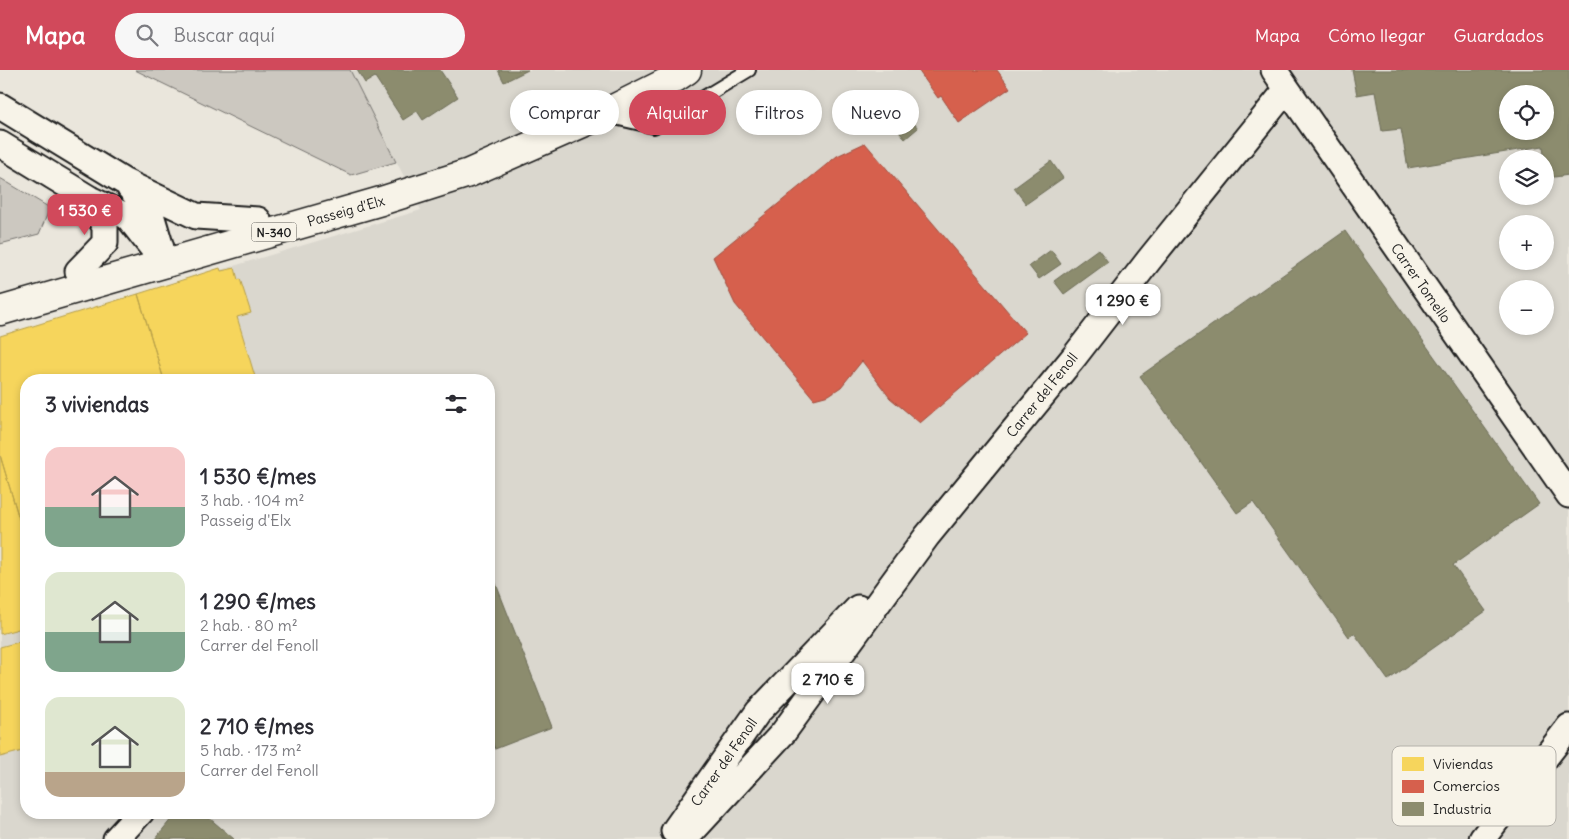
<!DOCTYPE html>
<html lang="es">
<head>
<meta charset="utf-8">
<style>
  :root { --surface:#fff; --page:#f7f7f7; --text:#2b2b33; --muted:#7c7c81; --accent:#d1495b }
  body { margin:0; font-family:Delius,sans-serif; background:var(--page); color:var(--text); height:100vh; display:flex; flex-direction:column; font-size:19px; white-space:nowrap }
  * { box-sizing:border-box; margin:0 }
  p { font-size:16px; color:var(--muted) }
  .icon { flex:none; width:28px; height:28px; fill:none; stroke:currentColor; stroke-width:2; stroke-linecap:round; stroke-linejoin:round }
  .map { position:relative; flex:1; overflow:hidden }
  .sheet { position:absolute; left:20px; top:304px; width:475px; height:445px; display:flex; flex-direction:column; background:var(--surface); border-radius:20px; box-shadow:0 2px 8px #0003 }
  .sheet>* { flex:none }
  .banner { position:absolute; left:510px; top:20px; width:475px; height:45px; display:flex; gap:10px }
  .buttons { position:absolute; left:1499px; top:15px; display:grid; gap:10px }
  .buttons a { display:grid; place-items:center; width:55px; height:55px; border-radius:50%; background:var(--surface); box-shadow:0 2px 8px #0003; font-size:25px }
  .price { position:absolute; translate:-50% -42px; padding:0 11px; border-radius:10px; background:#fff; color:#222; font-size:16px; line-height:32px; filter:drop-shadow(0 1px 2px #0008) }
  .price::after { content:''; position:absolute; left:50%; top:30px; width:15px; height:11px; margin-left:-8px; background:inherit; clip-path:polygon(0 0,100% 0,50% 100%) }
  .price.selected { background:var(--accent); color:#fff }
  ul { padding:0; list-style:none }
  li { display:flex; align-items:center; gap:15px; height:125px; padding:0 25px }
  li span { display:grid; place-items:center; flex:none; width:140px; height:100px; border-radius:15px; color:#555 }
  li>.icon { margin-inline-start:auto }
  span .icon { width:60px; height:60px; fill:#fffc; stroke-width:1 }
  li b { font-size:21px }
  h2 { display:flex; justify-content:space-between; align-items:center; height:60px; padding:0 25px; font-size:21px }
  .tag { padding:0 18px; border-radius:22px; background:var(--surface); box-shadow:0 2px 8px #0003; font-size:18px; line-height:45px }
  .tag.selected { background:var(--accent); color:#fff }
  header { display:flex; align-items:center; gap:30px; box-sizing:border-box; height:70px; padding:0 25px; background:var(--accent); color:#fff }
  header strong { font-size:24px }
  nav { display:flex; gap:28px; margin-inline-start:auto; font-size:18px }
  .search { width:350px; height:45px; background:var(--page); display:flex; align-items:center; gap:12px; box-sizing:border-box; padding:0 18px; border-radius:28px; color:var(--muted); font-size:19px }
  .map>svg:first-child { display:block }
</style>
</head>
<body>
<header>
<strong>Mapa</strong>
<div class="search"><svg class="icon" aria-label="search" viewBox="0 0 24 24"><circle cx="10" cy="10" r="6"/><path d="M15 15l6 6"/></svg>Buscar aquí</div>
<nav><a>Mapa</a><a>Cómo llegar</a><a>Guardados</a></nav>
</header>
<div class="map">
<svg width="1569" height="769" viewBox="0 0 1569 769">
  <rect width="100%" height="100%" fill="#eae6dc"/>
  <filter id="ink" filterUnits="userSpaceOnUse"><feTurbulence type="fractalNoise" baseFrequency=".02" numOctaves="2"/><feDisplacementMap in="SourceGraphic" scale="10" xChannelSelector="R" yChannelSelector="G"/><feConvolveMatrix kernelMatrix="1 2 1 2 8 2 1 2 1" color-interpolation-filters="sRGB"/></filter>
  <g filter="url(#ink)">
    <path fill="#dad7ce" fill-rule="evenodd" d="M 350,0 L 1569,0 L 1569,769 L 0,769 L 0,266 L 421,140 ZM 1508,24 L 1545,24 L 1545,61 L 1508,61 ZM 1508,89 L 1545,89 L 1545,126 L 1508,126 ZM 1508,154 L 1545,154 L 1545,191 L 1508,191 ZM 1508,219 L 1545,219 L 1545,256 L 1508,256 ZM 26,310 L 489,310 L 489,742 L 26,742 Z"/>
    <path fill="#ccc8c0" stroke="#74726e" d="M 135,0 L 350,0 L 396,92 L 351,105 Z
      M 0,108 L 50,138 L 39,164 L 0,174 Z"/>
    <path fill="#f6d55c" stroke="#b59e49" d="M 220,198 L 221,201 L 235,198 L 238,210 L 240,209 L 251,243 L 237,247 L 256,310 L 164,310 L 138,224 Z
      M 138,224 L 164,310 L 26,310 L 26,472 L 0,385 L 0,266 Z
      M 0,385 L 26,472 L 26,557 L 0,564 Z
      M 26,570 L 26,680 L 0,687 L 0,577 Z"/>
    <path fill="#d6604d" stroke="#9e4c3e" d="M 918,0 L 997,0 L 1010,18 L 959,53 L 941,26 L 938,28 Z
      M 865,73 L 1026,263 L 920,353 L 890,328 L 862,291 L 841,317 L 829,325 L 814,329 L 735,234 L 713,187 L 837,86 Z"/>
    <path fill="#8c8c6e" stroke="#6a6a55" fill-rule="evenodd" d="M 357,0 L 440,0 L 458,27 L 423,50 L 417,41 L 403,50 L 375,7 L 365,13 Z
      M 498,0 L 528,0 L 504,12 Z
      M 1352,0 L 1569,0 L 1569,105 L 1547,108 L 1543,76 L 1408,98 L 1401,59 L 1382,61 L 1375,22 L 1357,25 ZM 1508,24 L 1545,24 L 1545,61 L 1508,61 Z
      M 892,28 L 918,58 L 905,69 L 880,39 Z
      M 1051,91 L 1063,108 L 1026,134 L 1014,118 Z
      M 1345,161 L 1539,434 L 1453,495 L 1486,541 L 1388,610 L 1354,563 L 1349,567 L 1253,432 L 1237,443 L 1140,306 Z
      M 1098,179 L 1108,192 L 1064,224 L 1054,211 Z
      M 1051,180 L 1061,194 L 1039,209 L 1029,196 Z
      M 489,496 L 552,657 L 495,679 L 489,662 Z
      M 177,742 L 202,742 L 234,769 L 155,769 Z"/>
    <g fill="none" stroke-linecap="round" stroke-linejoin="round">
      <g stroke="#1c1c1c" stroke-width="16">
        <path id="lane" d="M 606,46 L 654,57 L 749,0"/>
      </g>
      <g stroke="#1c1c1c" stroke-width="29">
        <path id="street" d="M 1274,0 L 1569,425
          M 0,36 L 123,111 L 196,146 L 258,150
          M 0,74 L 90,129 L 128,147 L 154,180 L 161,195
          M 129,117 L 150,141 L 161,178 L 161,185
          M 78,201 L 105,173 L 105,157 L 90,129
          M 674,761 L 758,642 L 858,538
          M 116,769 L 141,742
          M 685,769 L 783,663 L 927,466 L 1074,287 L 1149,190 L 1287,19
          M 1482,769 L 1569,657"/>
      </g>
      <g stroke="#1c1c1c" stroke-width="31">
        <path id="highway" d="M 0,241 L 381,131 L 469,103 L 601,45 L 675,8 L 687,0"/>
      </g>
      <use href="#lane" stroke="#f7f3e8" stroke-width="12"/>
      <use href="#street" stroke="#f7f3e8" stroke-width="25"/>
      <use href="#highway" stroke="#f7f3e8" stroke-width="28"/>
    </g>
  </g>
  <g text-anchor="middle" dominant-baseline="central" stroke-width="5" stroke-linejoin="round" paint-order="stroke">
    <rect fill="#f7f3e8" stroke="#5e5c59" stroke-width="1" x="251.5" y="152.5" width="45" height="19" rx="4"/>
    <g font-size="12" font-weight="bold" fill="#1c1c1c">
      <text x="274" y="162">N-340</text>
    </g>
    <g font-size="14" fill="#1c1c1c" stroke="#f7f3e8">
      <text transform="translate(346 141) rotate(-16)">Passeig d'Elx</text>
      <text transform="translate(1421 213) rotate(55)">Carrer Tomello</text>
      <text transform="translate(1042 325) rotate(-51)">Carrer del Fenoll</text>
      <text transform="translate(724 692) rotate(-55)">Carrer del Fenoll</text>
    </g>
  </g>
  <rect x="1392" y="676" width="164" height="80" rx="8" fill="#f7f3e8" stroke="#b5b2ab" stroke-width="1"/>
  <rect x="1402" y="687" width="22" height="14" fill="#f6d55c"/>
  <rect x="1402" y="710" width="22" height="13" fill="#d6604d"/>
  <rect x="1402" y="732" width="22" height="14" fill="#8c8c6e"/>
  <g font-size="14" fill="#1c1c1c">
    <text x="1433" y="699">Viviendas</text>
    <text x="1433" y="721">Comercios</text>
    <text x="1433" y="744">Industria</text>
  </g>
</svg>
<div class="buttons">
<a><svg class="icon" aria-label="locate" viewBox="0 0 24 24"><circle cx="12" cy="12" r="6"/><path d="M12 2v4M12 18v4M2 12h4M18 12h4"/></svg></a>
<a><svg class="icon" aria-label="layers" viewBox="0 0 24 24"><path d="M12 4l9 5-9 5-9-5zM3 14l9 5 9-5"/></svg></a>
<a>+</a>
<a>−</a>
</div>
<b class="price selected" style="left:85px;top:166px">1 530 €</b>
<b class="price" style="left:1123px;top:256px">1 290 €</b>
<b class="price" style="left:828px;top:635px">2 710 €</b>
<div class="banner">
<a class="tag">Comprar</a>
<a class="tag selected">Alquilar</a>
<a class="tag">Filtros</a>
<a class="tag">Nuevo</a>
</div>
<section class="sheet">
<h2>3 viviendas<svg class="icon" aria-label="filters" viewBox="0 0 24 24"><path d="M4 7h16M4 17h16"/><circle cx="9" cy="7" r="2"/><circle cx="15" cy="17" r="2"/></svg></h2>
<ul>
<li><span style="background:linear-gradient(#f6c9c9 60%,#7fa58c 0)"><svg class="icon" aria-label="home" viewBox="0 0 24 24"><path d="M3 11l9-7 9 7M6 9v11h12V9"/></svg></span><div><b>1 530 €/mes</b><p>3 hab. · 104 m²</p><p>Passeig d'Elx</p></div></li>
<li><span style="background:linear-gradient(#dfe7d0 60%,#7fa58c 0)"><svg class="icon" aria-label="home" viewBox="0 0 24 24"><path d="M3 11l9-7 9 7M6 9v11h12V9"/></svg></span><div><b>1 290 €/mes</b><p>2 hab. · 80 m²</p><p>Carrer del Fenoll</p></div></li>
<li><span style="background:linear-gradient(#dfe7d0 75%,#b9a48a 0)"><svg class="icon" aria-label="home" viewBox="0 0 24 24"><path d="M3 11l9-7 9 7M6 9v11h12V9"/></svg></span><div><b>2 710 €/mes</b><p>5 hab. · 173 m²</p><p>Carrer del Fenoll</p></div></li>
</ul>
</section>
</div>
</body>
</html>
